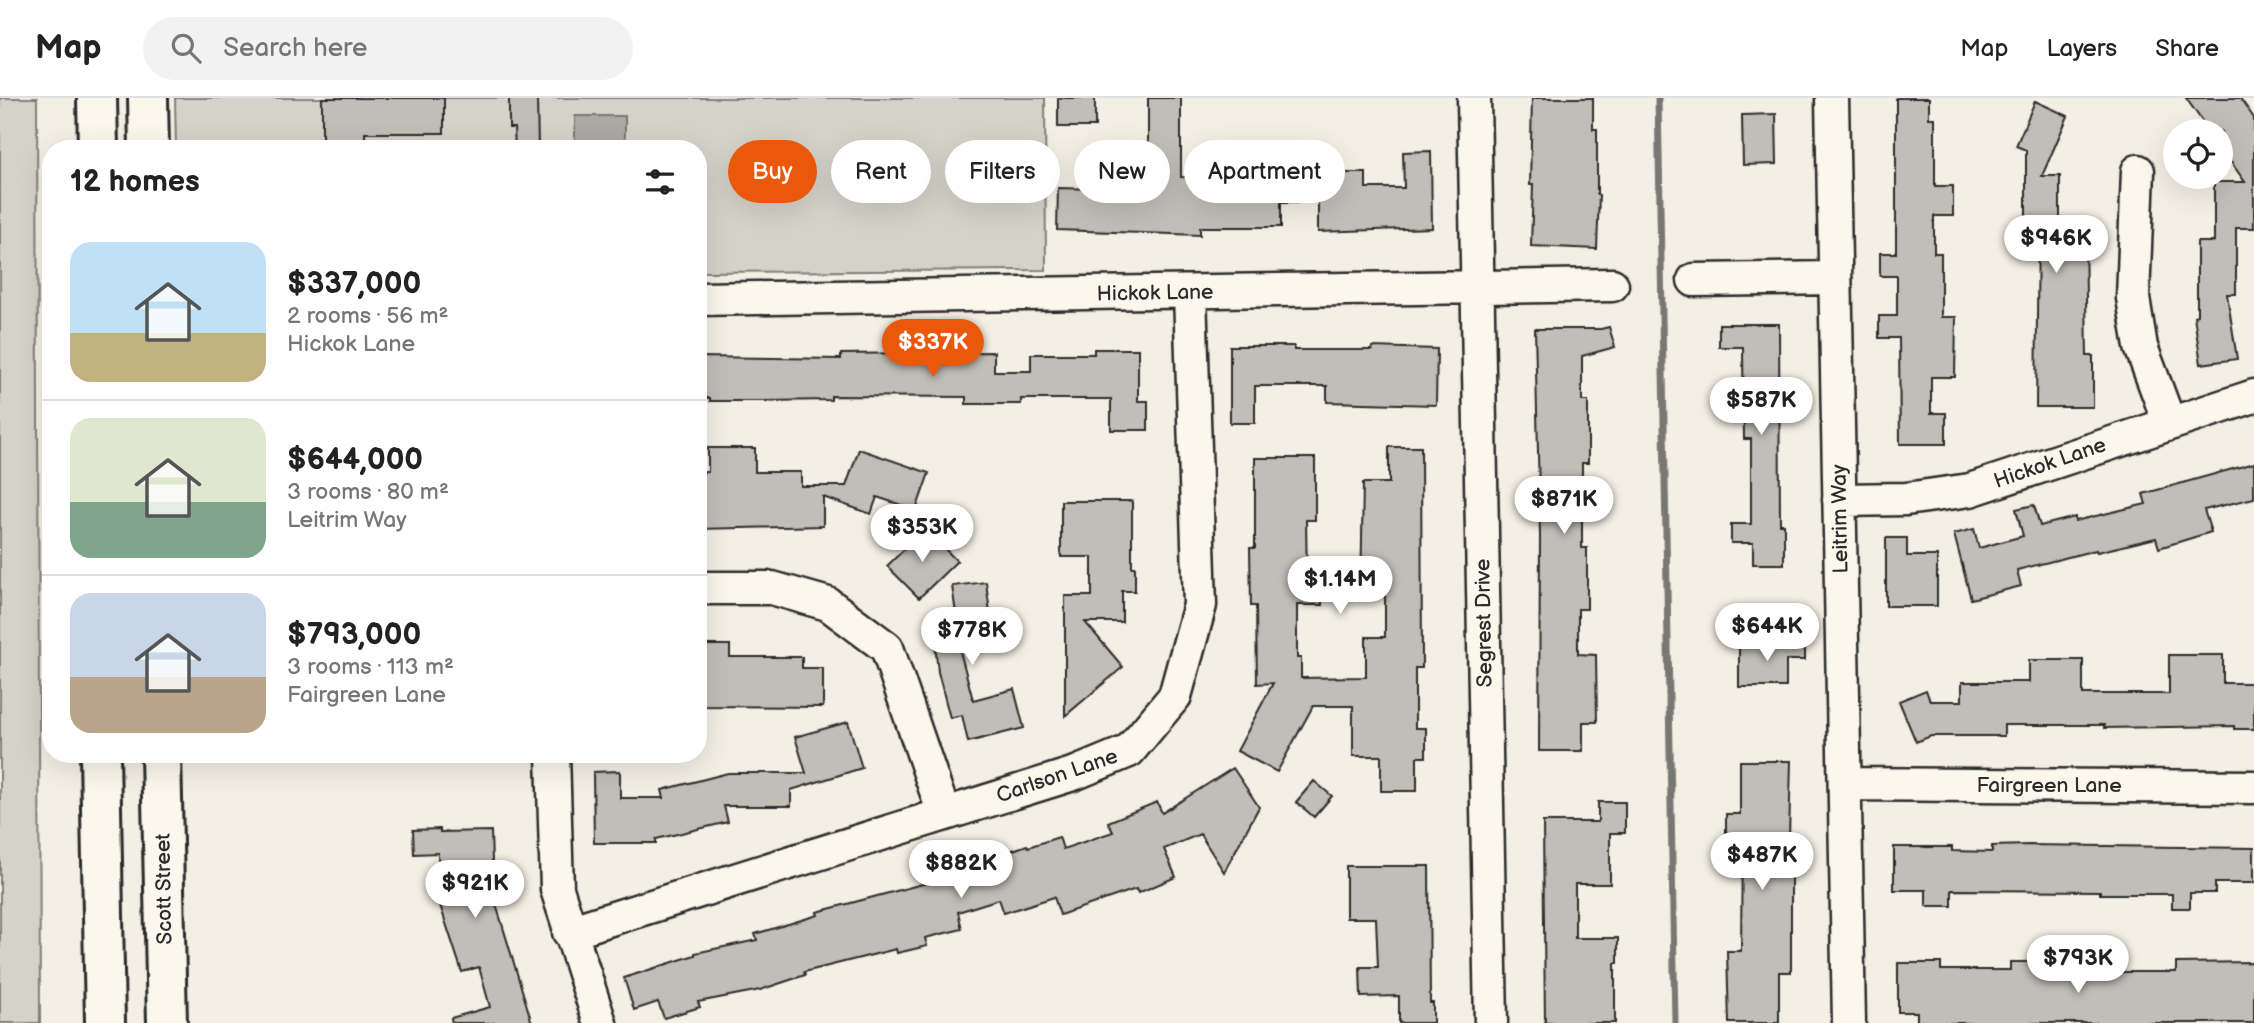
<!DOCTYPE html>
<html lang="en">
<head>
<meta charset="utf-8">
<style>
  :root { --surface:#fff; --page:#f2f2f2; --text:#222; --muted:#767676; --line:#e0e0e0; --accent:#ea580c }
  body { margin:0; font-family:"Balsamiq Sans",sans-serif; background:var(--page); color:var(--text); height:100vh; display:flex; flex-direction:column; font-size:26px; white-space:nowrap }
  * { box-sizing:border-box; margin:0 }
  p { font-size:23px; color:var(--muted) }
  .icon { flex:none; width:38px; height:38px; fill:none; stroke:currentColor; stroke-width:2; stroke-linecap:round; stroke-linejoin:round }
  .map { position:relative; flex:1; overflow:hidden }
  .sheet { position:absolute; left:42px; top:42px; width:665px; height:623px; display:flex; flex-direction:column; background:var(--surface); border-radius:28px; box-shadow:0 7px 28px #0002 }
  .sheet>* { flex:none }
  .banner { position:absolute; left:728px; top:42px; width:665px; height:63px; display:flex; gap:14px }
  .tools { position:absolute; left:2163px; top:21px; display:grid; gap:14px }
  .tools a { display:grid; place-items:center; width:70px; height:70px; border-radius:50%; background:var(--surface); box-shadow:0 7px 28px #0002; font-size:35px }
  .price { position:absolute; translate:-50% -60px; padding:0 16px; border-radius:24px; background:#fff; color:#222; font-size:23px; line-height:46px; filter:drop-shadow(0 2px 4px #0008) }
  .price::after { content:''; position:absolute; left:50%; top:42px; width:21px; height:16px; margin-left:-10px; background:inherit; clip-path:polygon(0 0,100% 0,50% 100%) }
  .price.active { background:var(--accent); color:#fff }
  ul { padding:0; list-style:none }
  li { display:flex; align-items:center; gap:21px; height:175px; padding:0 28px }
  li+li { border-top:2px solid var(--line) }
  li span { display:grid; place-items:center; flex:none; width:196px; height:140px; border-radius:21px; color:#555 }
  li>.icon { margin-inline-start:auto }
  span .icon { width:84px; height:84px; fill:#fffc; stroke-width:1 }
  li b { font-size:30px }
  h2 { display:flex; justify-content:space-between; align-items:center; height:84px; padding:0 28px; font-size:30px }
  .pill { padding:0 24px; border-radius:32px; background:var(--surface); box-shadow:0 7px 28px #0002; font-size:24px; line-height:63px }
  .pill.active { background:var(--accent); color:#fff }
  header { display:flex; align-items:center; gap:42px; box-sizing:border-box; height:98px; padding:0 35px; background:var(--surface); border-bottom:2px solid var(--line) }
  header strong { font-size:33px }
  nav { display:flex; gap:38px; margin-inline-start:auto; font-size:24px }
  .search { width:490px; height:63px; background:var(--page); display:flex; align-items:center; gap:18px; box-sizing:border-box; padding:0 24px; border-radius:38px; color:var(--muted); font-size:26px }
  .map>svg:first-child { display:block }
</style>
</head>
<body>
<header>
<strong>Map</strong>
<div class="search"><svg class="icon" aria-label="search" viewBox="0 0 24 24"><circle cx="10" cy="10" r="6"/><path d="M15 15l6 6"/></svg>Search here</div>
<nav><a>Map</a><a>Layers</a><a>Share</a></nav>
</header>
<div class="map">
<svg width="2254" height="925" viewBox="0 0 2254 925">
  <rect width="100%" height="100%" fill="#f3efe4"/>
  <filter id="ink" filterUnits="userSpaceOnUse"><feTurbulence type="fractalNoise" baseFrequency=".0143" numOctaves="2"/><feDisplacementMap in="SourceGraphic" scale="14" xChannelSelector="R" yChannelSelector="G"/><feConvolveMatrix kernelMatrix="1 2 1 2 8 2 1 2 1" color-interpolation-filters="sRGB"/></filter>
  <g filter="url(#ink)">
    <path fill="#d5d2c9" stroke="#807e7a" stroke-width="2" d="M 0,0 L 37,0 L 40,925 L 0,925 Z
      M 175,0 L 1045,0 L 1046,172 L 698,174 L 698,51 L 176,51 Z"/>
    <path fill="#aca9a2" stroke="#787772" stroke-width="2" d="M 575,18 L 625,18 L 625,51 L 575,51 Z"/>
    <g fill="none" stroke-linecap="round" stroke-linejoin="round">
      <path stroke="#787772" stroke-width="7" d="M 1658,0 L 1675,925"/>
    </g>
    <path fill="#c0beb6" stroke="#2b2b2b" stroke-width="2" d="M 322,0 L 444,0 L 444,35 L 365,35 L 365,51 L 322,51 Z
      M 509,0 L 537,0 L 538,51 L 515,51 L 514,30 L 509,30 Z
      M 1058,0 L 1095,0 L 1095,29 L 1058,29 Z
      M 1148,0 L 1181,0 L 1181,79 L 1295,81 L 1295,75 L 1366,75 L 1366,90 L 1404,90 L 1403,54 L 1431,53 L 1432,130 L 1318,134 L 1318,104 L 1281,104 L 1281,129 L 1200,129 L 1200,137 L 1057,132 L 1058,90 L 1100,91 L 1100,77 L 1148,78 Z
      M 1532,0 L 1593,0 L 1593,31 L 1597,31 L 1597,97 L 1599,97 L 1597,151 L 1531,148 L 1533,87 L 1530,87 Z
      M 1896,0 L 1929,0 L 1929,20 L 1935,20 L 1935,88 L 1953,88 L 1953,118 L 1934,118 L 1934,155 L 1941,155 L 1941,219 L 1956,219 L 1955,279 L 1931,279 L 1931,315 L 1946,315 L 1946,346 L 1900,346 L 1899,240 L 1879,240 L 1879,218 L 1897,218 L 1897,178 L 1880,178 L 1880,155 L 1896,155 Z
      M 2186,0 L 2240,0 L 2254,20 L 2254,130 L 2236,130 L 2236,196 L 2227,196 L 2237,261 L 2201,266 L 2194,218 L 2197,217 L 2197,144 L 2214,144 L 2214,84 L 2245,84 L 2221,50 L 2221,33 L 2209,33 Z
      M 2035,3 L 2068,18 L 2042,78 L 2060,78 L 2060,139 L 2085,139 L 2087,258 L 2093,258 L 2093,309 L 2036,309 L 2038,129 L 2026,129 L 2026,52 L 2016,48 Z
      M 1776,16 L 1777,66 L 1743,67 L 1742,17 Z
      M 1719,226 L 1779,226 L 1780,426 L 1784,426 L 1784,466 L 1753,466 L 1753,445 L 1731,445 L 1731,426 L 1751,426 L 1751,341 L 1744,341 L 1743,249 L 1719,249 Z
      M 1609,229 L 1615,249 L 1582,258 L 1582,303 L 1588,303 L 1588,365 L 1582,365 L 1582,450 L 1587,450 L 1587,511 L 1578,511 L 1578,556 L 1596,557 L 1597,624 L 1583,624 L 1583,653 L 1539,653 L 1540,437 L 1535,231 L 1601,231 Z
      M 1230,248 L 1294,248 L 1294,252 L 1372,252 L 1372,249 L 1437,251 L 1436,307 L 1327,304 L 1327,288 L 1255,288 L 1255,325 L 1230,325 Z
      M 1094,251 L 1138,251 L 1138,303 L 1148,303 L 1148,332 L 1111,332 L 1111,301 L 1021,301 L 1021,306 L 966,306 L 966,299 L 831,298 L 831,302 L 764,303 L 710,303 L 710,300 L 698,300 L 698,259 L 841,261 L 841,256 L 994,254 L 994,273 L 1031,273 L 1031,256 L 1094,256 Z
      M 1389,349 L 1421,349 L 1422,570 L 1415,570 L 1415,630 L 1426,630 L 1426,659 L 1417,659 L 1417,693 L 1381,693 L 1381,658 L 1353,658 L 1353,608 L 1313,608 L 1277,674 L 1237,653 L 1273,585 L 1257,586 L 1256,508 L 1251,508 L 1250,450 L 1255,450 L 1255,360 L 1315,360 L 1315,422 L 1306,422 L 1307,480 L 1322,479 L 1322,507 L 1297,507 L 1297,560 L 1301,560 L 1301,580 L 1366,579 L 1366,539 L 1385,539 L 1385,496 L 1361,496 L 1363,385 L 1389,385 Z
      M 708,350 L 755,350 L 755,374 L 801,374 L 801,388 L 846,388 L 859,351 L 929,375 L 916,412 L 877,399 L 871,416 L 823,399 L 823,428 L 698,431 L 698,374 L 708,374 Z
      M 2254,365 L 2254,400 L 2204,412 L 2211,434 L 2159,450 L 2156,440 L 2097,454 L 2096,452 L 2017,472 L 2021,488 L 1971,501 L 1954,436 L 1974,431 L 1979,450 L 2023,438 L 2016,411 L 2034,407 L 2040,428 L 2075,419 L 2075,423 L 2146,406 L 2143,396 Z
      M 1061,403 L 1132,403 L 1132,469 L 1135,469 L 1135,493 L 1122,493 L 1122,524 L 1085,524 L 1123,569 L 1065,618 L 1065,498 L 1092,498 L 1092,459 L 1061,459 Z
      M 925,431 L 957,463 L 919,500 L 887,468 Z
      M 1886,440 L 1907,440 L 1907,458 L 1937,458 L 1937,508 L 1886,508 Z
      M 986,484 L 994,545 L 959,549 L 973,602 L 1014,591 L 1024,630 L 968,644 L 962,617 L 950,620 L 938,574 L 933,526 L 957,523 L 952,488 Z
      M 1739,544 L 1805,544 L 1805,562 L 1786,562 L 1786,589 L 1739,589 Z
      M 698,547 L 730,547 L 730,559 L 802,559 L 802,570 L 823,570 L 823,609 L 698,608 Z
      M 2169,557 L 2223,557 L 2223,585 L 2254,585 L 2254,631 L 2234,631 L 2234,628 L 2104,630 L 2104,627 L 2004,627 L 2004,638 L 1931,638 L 1916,644 L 1899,603 L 1926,592 L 1930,603 L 1962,603 L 1962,584 L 2029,584 L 2029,562 L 2083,562 L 2083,596 L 2169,596 Z
      M 848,624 L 862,670 L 791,692 L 791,708 L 724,708 L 728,724 L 656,741 L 656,745 L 594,745 L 593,674 L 620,673 L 620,700 L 664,700 L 662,692 L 728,675 L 806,675 L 795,639 Z
      M 1740,663 L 1791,663 L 1788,778 L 1791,778 L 1791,874 L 1779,874 L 1779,925 L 1729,925 L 1727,853 L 1741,853 L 1742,740 L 1726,740 L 1726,716 L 1740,716 Z
      M 1233,670 L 1259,709 L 1224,774 L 1200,736 L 1164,751 L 1176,779 L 1138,795 L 1136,791 L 1060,817 L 1054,799 L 1004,815 L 999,801 L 958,814 L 962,831 L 925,840 L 927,848 L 897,855 L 896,851 L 804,874 L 805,877 L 760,892 L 698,904 L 700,909 L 664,920 L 658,904 L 634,912 L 624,880 L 695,857 L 695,855 L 757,842 L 755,836 L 818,817 L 817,814 L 949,779 L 951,785 L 1005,767 L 1002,756 L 1027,747 L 1028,749 L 1059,739 L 1063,751 L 1113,734 L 1108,724 L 1157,704 L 1162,715 Z
      M 1314,683 L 1332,698 L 1314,719 L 1296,704 Z
      M 1598,704 L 1625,704 L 1625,735 L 1610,735 L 1610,786 L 1575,786 L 1575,840 L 1618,840 L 1618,865 L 1615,865 L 1615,925 L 1545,925 L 1543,724 L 1598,724 Z
      M 440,731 L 440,734 L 491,733 L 493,796 L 532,925 L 452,925 L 451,920 L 490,909 L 479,869 L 462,874 L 439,804 L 438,755 L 414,756 L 413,732 Z
      M 2030,747 L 2254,750 L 2254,785 L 2215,785 L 2215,795 L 2190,795 L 2190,810 L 2172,810 L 2172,796 L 2100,796 L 2100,793 L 1952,792 L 1952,808 L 1926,808 L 1926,792 L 1894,792 L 1894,749 L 1952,749 L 1952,753 L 1992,754 L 1992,748 Z
      M 1346,768 L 1429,768 L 1430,905 L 1433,905 L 1433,925 L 1399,925 L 1399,898 L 1361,899 L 1360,869 L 1378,869 L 1376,820 L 1346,820 Z
      M 2010,864 L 2048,864 L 2048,874 L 2176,874 L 2176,865 L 2254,864 L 2254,925 L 1917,925 L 1917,914 L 1898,914 L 1898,865 L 1941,865 L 1941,872 L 2010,872 Z"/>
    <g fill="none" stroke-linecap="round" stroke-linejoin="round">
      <g stroke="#2b2b2b" stroke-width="37">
        <path id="minor" d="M 1474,0 L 1491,925
          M 1832,0 L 1849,925
          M 2138,73 L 2133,200 L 2141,249 L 2169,324
          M 1694,182 L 1835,180
          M 698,201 L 1612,187
          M 1839,402 L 1906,401 L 1970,392 L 2254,298
          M 698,490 L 772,490 L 828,506 L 887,550 L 944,716
          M 553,656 L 557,791 L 600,925
          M 1845,686 L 2254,689
          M 569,834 L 1076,675 L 1129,653 L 1175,598 L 1200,507 L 1190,195"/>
      </g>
      <g stroke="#2b2b2b" stroke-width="44">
        <path id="major" d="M 97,0 L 98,51
          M 148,0 L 149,51
          M 100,656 L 105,925
          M 161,656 L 167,925"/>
      </g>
      <use href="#minor" stroke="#fbf7ec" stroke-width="32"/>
      <use href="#major" stroke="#fbf7ec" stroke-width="38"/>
    </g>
  </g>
  <g text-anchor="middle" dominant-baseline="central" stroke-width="5" stroke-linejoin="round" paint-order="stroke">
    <g font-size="21" fill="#2b2b2b" stroke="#fbf7ec">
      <text transform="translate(1155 195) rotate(-1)">Hickok Lane</text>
      <text transform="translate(2050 365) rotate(-19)">Hickok Lane</text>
      <text transform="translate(1840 421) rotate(-91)">Leitrim Way</text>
      <text transform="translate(1484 525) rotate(-91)">Segrest Drive</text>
      <text transform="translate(1057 678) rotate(-19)">Carlson Lane</text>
      <text x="2049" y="687">Fairgreen Lane</text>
      <text transform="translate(164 791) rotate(-91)">Scott Street</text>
    </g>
  </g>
</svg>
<div class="tools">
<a><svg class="icon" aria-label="locate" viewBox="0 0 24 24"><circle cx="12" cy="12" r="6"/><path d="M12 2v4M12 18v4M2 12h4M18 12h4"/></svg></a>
</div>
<b class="price" style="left:2056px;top:177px">$946K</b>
<b class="price active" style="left:933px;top:281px">$337K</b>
<b class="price" style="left:1761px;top:339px">$587K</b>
<b class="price" style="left:1564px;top:438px">$871K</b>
<b class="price" style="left:922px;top:466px">$353K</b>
<b class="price" style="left:1340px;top:518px">$1.14M</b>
<b class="price" style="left:1767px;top:565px">$644K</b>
<b class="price" style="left:972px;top:569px">$778K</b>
<b class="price" style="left:1762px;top:794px">$487K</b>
<b class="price" style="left:961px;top:802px">$882K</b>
<b class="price" style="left:475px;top:822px">$921K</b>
<b class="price" style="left:2078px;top:897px">$793K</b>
<div class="banner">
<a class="pill active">Buy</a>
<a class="pill">Rent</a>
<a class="pill">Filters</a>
<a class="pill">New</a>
<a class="pill">Apartment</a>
</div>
<section class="sheet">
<h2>12 homes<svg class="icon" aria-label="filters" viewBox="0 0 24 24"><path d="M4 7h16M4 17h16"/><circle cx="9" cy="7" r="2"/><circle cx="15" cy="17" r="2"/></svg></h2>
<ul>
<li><span style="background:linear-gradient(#bfe0f5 65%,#c2b280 0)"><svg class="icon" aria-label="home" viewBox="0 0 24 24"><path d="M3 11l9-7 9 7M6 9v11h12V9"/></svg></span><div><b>$337,000</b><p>2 rooms · 56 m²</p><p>Hickok Lane</p></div></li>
<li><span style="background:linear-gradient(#dfe7d0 60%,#7fa58c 0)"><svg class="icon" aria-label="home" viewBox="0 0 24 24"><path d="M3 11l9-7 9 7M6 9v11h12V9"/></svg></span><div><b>$644,000</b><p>3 rooms · 80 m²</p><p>Leitrim Way</p></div></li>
<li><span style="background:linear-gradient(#c9d6e8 60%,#b9a48a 0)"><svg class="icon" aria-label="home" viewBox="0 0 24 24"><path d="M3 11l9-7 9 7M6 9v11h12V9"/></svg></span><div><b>$793,000</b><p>3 rooms · 113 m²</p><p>Fairgreen Lane</p></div></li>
</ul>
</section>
</div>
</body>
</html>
